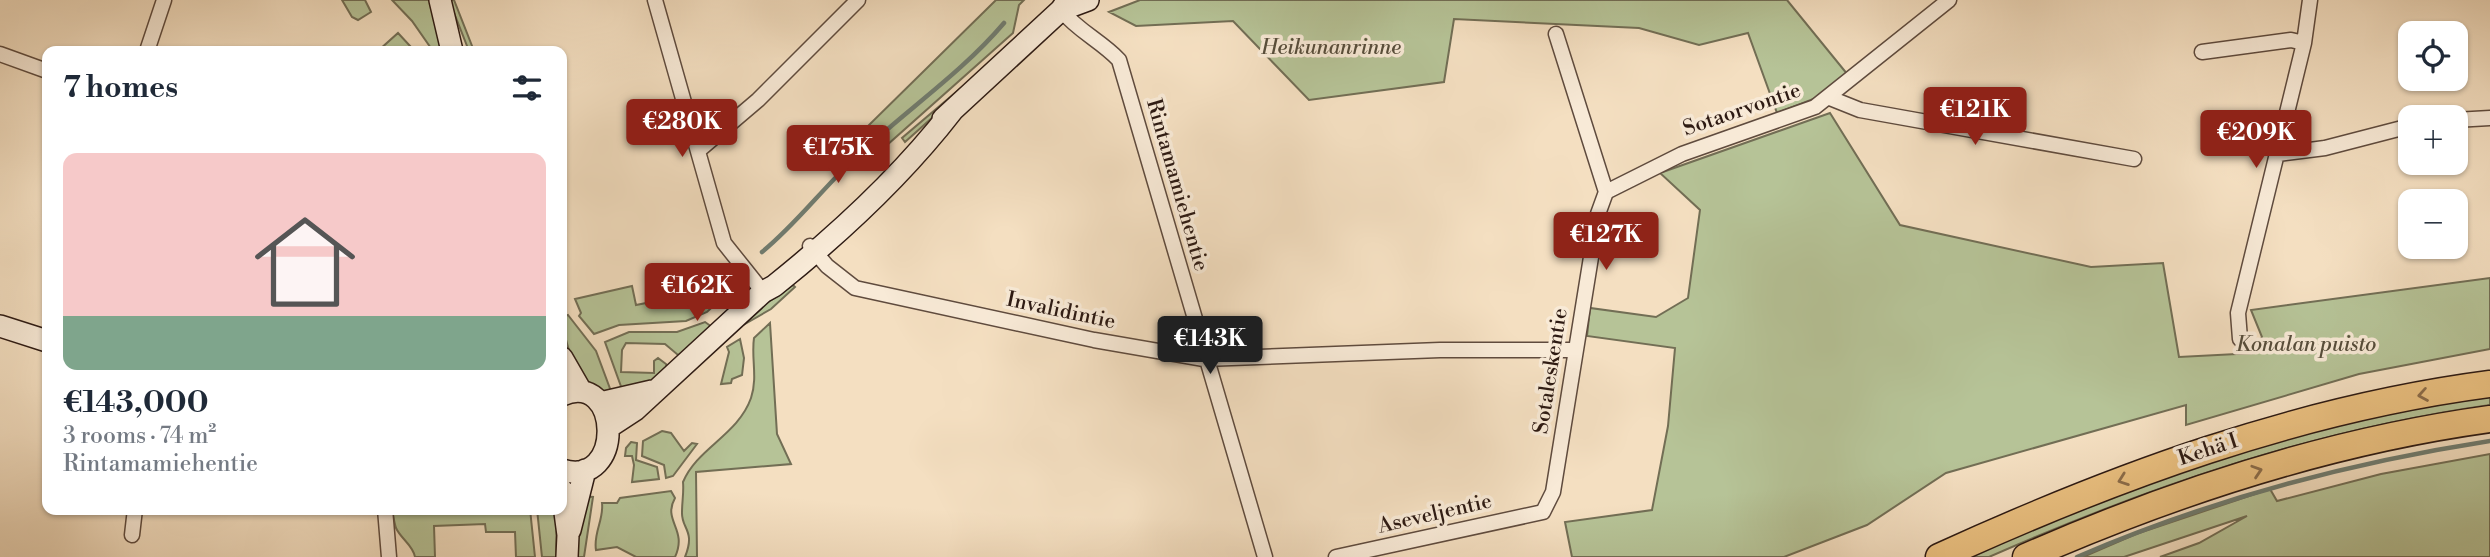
<!DOCTYPE html>
<html lang="en">
<head>
<meta charset="utf-8">
<style>
  :root { --surface:#fff; --page:#f6f6f7; --text:#1f2937; --muted:#747a83; --accent:#8f2418 }
  body { margin:0; font-family:"Libre Bodoni",serif; background:var(--page); color:var(--text); height:100vh; display:flex; flex-direction:column; font-size:26px; white-space:nowrap }
  * { box-sizing:border-box; margin:0 }
  p { font-size:23px; color:var(--muted) }
  .icon { flex:none; width:38px; height:38px; fill:none; stroke:currentColor; stroke-width:2; stroke-linecap:round; stroke-linejoin:round }
  .map { position:relative; flex:1; overflow:hidden }
  .side { position:absolute; left:42px; top:46px; width:525px; height:469px; display:flex; flex-direction:column; background:var(--surface); border-radius:14px; box-shadow:0 2px 5px #0004 }
  .side>* { flex:none }
  .controls { position:absolute; left:2398px; top:21px; display:grid; gap:14px }
  .controls a { display:grid; place-items:center; width:70px; height:70px; border-radius:14px; background:var(--surface); box-shadow:0 2px 5px #0004; font-size:35px }
  .price { position:absolute; translate:-50% -60px; padding:0 16px; border-radius:7px; background:var(--accent); color:#fff; font-size:23px; line-height:46px; filter:drop-shadow(0 2px 4px #0008) }
  .price::after { content:''; position:absolute; left:50%; top:42px; width:21px; height:16px; margin-left:-10px; background:inherit; clip-path:polygon(0 0,100% 0,50% 100%) }
  .price.current { background:#222; color:#fff }
  ul { padding:0; list-style:none }
  li { display:grid; align-content:center; gap:14px; height:371px; padding:0 21px }
  li span { display:grid; place-items:center; height:217px; border-radius:14px; color:#555 }
  li>.icon { margin-inline-start:auto }
  span .icon { width:126px; height:126px; fill:#fffc; stroke-width:1 }
  li b { font-size:30px }
  h2 { display:flex; justify-content:space-between; align-items:center; height:84px; padding:0 21px; font-size:30px }
  .map>svg:first-child { display:block }
</style>
</head>
<body>
<div class="map">
<svg width="2490" height="557" viewBox="0 0 2490 557">
  <rect width="100%" height="100%" fill="#f4dfc1"/>
  <filter id="stains"><feTurbulence type="fractalNoise" baseFrequency=".00286" numOctaves="4"/><feColorMatrix values="0 0 0 0 .2 0 0 0 0 .09 0 0 0 0 .02 0 0 0 .5 -.17"/></filter>
  <radialGradient id="worn" r=".72"><stop offset=".6" stop-color="#630" stop-opacity="0"/><stop offset="1" stop-color="#630" stop-opacity=".3"/></radialGradient>
  <path fill="#b6c397" stroke="#726e55" stroke-width="2" d="M 342,0 L 365,0 L 371,12 L 358,20 L 352,17 Z
    M 392,0 L 431,0 L 446,51 L 433,51 L 412,21 Z
    M 449,0 L 454,0 L 474,51 L 469,51 Z
    M 996,0 L 1024,0 L 1019,5 L 1013,33 L 887,145 L 869,125 Z
    M 1140,0 L 1787,0 L 1848,75 L 1829,93 L 1777,113 L 1748,33 L 1699,45 L 1639,28 L 1454,19 L 1444,82 L 1309,100 L 1233,21 L 1136,26 L 1109,12 Z
    M 398,33 L 411,47 L 378,51 Z
    M 962,87 L 952,100 L 905,142 L 902,138 Z
    M 1830,113 L 1900,225 L 2091,267 L 2163,263 L 2179,357 L 2256,353 L 2262,337 L 2251,310 L 2490,278 L 2490,349 L 2359,374 L 2186,425 L 2186,405 L 1946,473 L 1867,525 L 1784,557 L 1572,557 L 1565,522 L 1652,510 L 1668,426 L 1675,348 L 1587,336 L 1590,308 L 1656,317 L 1688,298 L 1700,210 L 1660,173 Z
    M 735,267 L 744,278 L 707,312 L 686,321 L 619,325 L 594,334 L 579,316 L 581,313 L 575,299 L 632,286 L 636,305 L 716,289 L 714,280 Z
    M 793,285 L 795,287 L 771,309 L 738,328 L 755,311 Z
    M 568,315 L 596,351 L 612,394 C 576,392 568,351 562,322 L 562,317 Z
    M 705,322 L 712,327 L 682,354 L 678,355 L 665,344 L 626,343 L 622,350 L 621,372 L 654,373 L 654,361 L 658,358 L 666,364 L 667,369 L 656,380 L 623,392 L 605,342 L 629,332 L 677,332 Z
    M 770,323 L 777,434 L 791,464 L 696,472 L 697,557 L 685,557 C 696,530 681,529 682,512 C 682,501 684,493 683,482 C 697,448 738,435 751,398 C 758,377 751,358 754,338 Z
    M 740,339 L 744,358 L 742,375 L 732,379 L 731,383 L 721,384 L 729,352 L 727,347 Z
    M 2490,397 L 2490,405 C 2315,430 2150,486 1989,557 L 1971,557 C 2133,480 2311,420 2490,397 Z
    M 662,431 L 671,433 L 684,451 L 692,443 L 697,444 L 673,476 L 666,478 L 664,465 L 642,456 L 643,441 Z
    M 631,442 L 637,443 L 636,460 L 657,467 L 659,479 L 632,482 L 634,465 L 632,456 L 625,456 L 626,448 Z
    M 2490,454 L 2490,557 L 2160,557 L 2199,543 L 2247,516 L 2124,557 L 2083,557 L 2136,534 L 2270,489 L 2277,501 L 2381,474 Z
    M 671,491 L 675,498 C 662,521 688,529 675,557 L 636,557 L 617,547 L 596,550 C 593,533 604,520 602,503 L 617,503 L 620,498 Z
    M 583,496 L 593,497 L 584,557 L 576,557 Z
    M 392,509 L 530,509 L 535,557 L 516,557 L 515,532 L 486,532 L 485,524 L 434,526 L 435,557 L 415,557 C 413,545 401,539 396,528 C 394,522 393,515 392,509 Z
    M 537,509 L 557,509 L 556,557 L 542,557 Z"/>
  <g fill="none" stroke-linecap="round" stroke-linejoin="round">
    <path stroke="#707c70" stroke-width="4.5" d="M 762,252 C 794,226 819,193 849,164 C 899,115 959,76 1004,23
      M 2077,557 C 2209,500 2348,463 2490,441"/>
    <g stroke="#5f4b3e" stroke-width="17">
      <path id="street" d="M 655,0 L 724,243 L 763,292
        M 1061,10 C 1078,31 1101,41 1119,60 L 1265,557
        M 147,51 L 164,0
        M 2202,52 L 2291,40 L 2304,43
        M 0,54 L 47,71
        M 1830,98 L 1860,110 L 2134,159
        M 2455,120 L 2490,118
        M 698,151 L 758,100 L 858,0
        M 2278,154 L 2325,148 L 2410,126
        M 1606,192 L 1682,154 L 1815,107 L 1949,0
        M 810,246 L 827,266 L 855,288 L 1094,340 L 1204,359 L 1440,350 L 1575,350
        M 2240,339 L 2238,313 L 2304,43 L 2310,0
        M 385,509 L 389,557
        M 132,535 L 135,509
        M 1336,557 L 1543,512 L 1553,492 L 1598,214 L 1606,192 L 1556,34"/>
    </g>
    <g stroke="#2d1a13" stroke-width="24">
      <path id="secondary" d="M 440,0 L 452,51
        M 1061,10 L 1088,0
        M 943,119 L 1061,10 L 1068,0
        M 0,326 L 47,341
        M 562,358 L 581,391
        M 562,395 C 622,369 625,490 562,470
        M 600,403 L 652,391
        M 609,427 L 635,410 L 763,292 L 774,286 C 839,234 901,177 952,111
        M 562,490 L 568,535 L 567,557
        M 570,530 L 585,470"/>
    </g>
    <g stroke="#2d1a13" stroke-width="29">
      <path id="highway" d="M 1939,557 C 2114,477 2298,409 2490,384
        M 2026,557 C 2174,492 2330,441 2490,419"/>
    </g>
    <use href="#street" stroke="#f8ead7" stroke-width="14"/>
    <use href="#secondary" stroke="#f8ead7" stroke-width="21"/>
    <use href="#highway" stroke="#eac080" stroke-width="26"/>
  </g>
  <defs><path id="oneway-chevron" d="M-2-3.5L2.5 0L-2 3.5" fill="none" stroke-width="1.6" stroke-linecap="round" stroke-linejoin="round" transform="scale(1.75)"/></defs>
  <g stroke="#8c6d4a">
    <use href="#oneway-chevron" transform="translate(2423 395) rotate(170)"/>
    <use href="#oneway-chevron" transform="translate(2257 471) rotate(-18)"/>
    <use href="#oneway-chevron" transform="translate(2123 480) rotate(160)"/>
  </g>
  <g text-anchor="middle" dominant-baseline="central" stroke-width="7" stroke-linejoin="round" paint-order="stroke">
    <g font-size="21" font-style="italic" fill="#564d3b" stroke="#f8ead7">
      <text x="1331" y="48">Heikunanrinne</text>
      <text x="2306" y="345">Konalan puisto</text>
    </g>
    <g font-size="21" fill="#2d1a13" stroke="#f8ead7">
      <text transform="translate(1742 110) rotate(-19)">Sotaorvontie</text>
      <text transform="translate(1177 185) rotate(74)">Rintamamiehentie</text>
      <text transform="translate(1061 311) rotate(12)">Invalidintie</text>
      <text transform="translate(1551 371) rotate(-81)">Sotaleskentie</text>
      <text transform="translate(2208 450) rotate(-18)">Kehä I</text>
      <text transform="translate(1435 514) rotate(-13)">Aseveljentie</text>
    </g>
  </g>
  <rect width="100%" height="100%" filter="url(#stains)"/>
  <rect width="100%" height="100%" fill="url(#worn)"/>
</svg>
<div class="controls">
<a><svg class="icon" aria-label="locate" viewBox="0 0 24 24"><circle cx="12" cy="12" r="6"/><path d="M12 2v4M12 18v4M2 12h4M18 12h4"/></svg></a>
<a>+</a>
<a>−</a>
</div>
<b class="price" style="left:1975px;top:147px">€121K</b>
<b class="price" style="left:682px;top:159px">€280K</b>
<b class="price" style="left:2256px;top:170px">€209K</b>
<b class="price" style="left:838px;top:185px">€175K</b>
<b class="price" style="left:1606px;top:272px">€127K</b>
<b class="price" style="left:697px;top:323px">€162K</b>
<b class="price current" style="left:1210px;top:376px">€143K</b>
<section class="side">
<h2>7 homes<svg class="icon" aria-label="filters" viewBox="0 0 24 24"><path d="M4 7h16M4 17h16"/><circle cx="9" cy="7" r="2"/><circle cx="15" cy="17" r="2"/></svg></h2>
<ul>
<li><span style="background:linear-gradient(#f6c9c9 75%,#7fa58c 0)"><svg class="icon" aria-label="home" viewBox="0 0 24 24"><path d="M3 11l9-7 9 7M6 9v11h12V9"/></svg></span><div><b>€143,000</b><p>3 rooms · 74 m²</p><p>Rintamamiehentie</p></div></li>
</ul>
</section>
</div>
</body>
</html>
